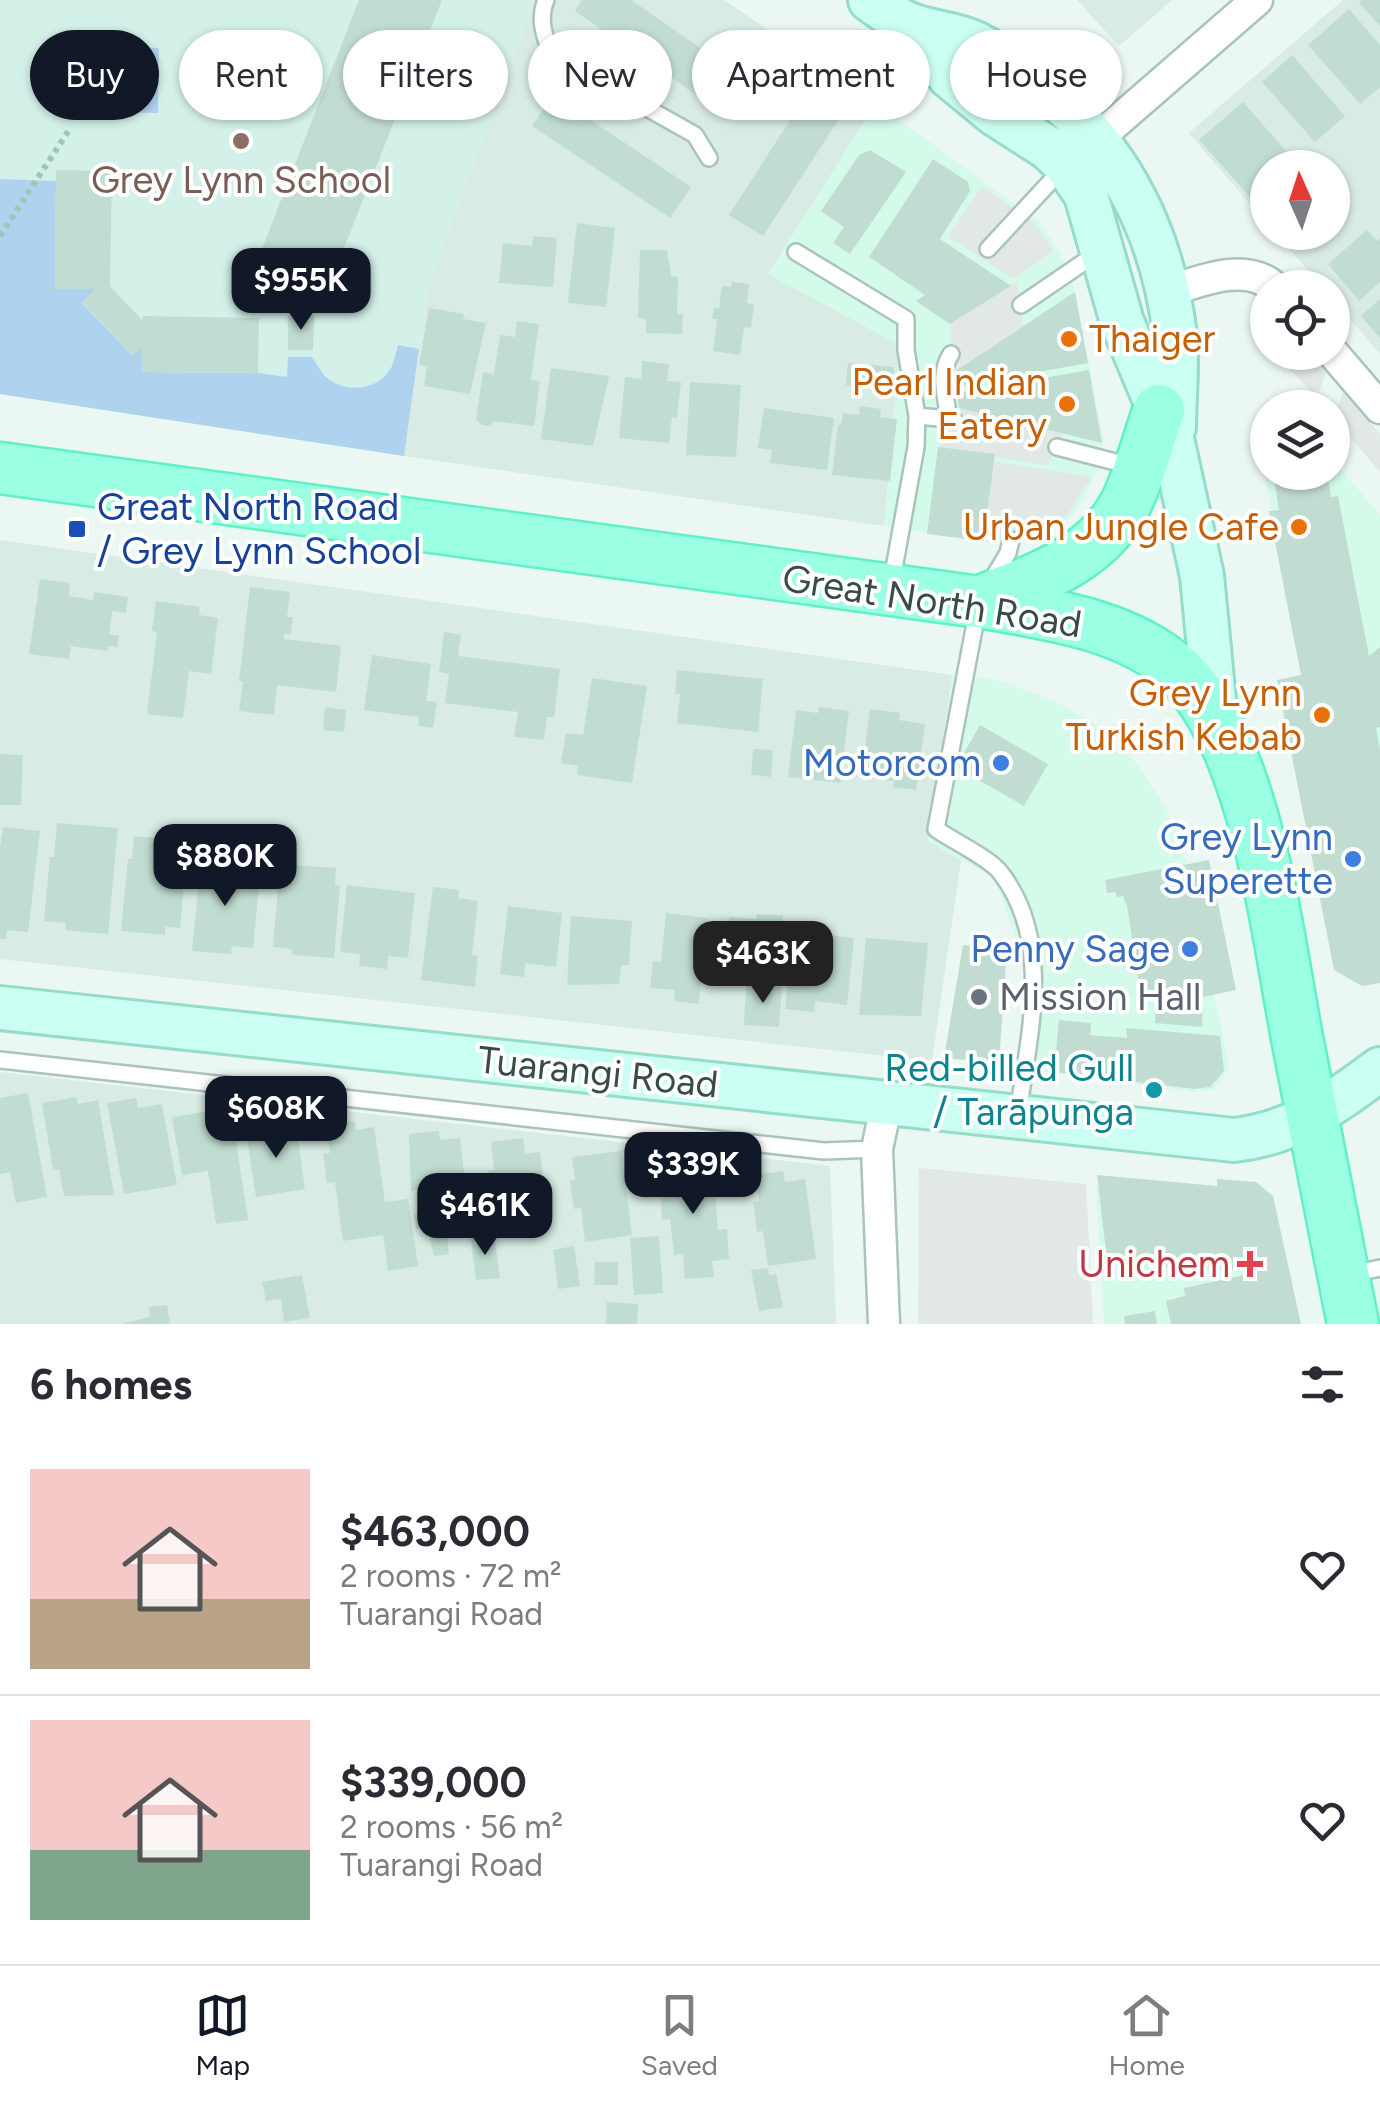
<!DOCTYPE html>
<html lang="en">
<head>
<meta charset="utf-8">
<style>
  :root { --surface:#fff; --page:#f7f7f7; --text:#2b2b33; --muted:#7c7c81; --line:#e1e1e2; --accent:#111827 }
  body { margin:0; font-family:Figtree,sans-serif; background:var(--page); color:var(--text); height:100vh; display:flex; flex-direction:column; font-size:38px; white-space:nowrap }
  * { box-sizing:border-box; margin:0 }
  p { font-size:32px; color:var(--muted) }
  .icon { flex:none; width:55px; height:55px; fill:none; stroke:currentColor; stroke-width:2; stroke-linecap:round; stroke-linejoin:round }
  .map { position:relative; height:1324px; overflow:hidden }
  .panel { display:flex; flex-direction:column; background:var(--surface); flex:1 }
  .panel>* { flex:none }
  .hud { position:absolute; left:30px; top:30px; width:1320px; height:90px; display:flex; gap:20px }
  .needle { width:65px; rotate:357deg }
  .buttons { position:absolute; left:1250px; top:150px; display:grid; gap:20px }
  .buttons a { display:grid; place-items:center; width:100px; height:100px; border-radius:50%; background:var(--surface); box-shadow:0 2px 8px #0004; font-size:50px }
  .price { position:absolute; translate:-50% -85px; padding:0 22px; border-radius:20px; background:var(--accent); color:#fff; font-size:32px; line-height:65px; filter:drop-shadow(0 2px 5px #0008) }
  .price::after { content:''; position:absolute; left:50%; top:60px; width:30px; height:22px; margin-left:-15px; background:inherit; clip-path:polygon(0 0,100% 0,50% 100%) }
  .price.current { background:#222; color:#fff }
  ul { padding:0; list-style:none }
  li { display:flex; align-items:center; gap:30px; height:250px; padding:0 30px }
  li+li { border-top:2px solid var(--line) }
  li span { display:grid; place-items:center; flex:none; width:280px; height:200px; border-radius:0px; color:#555 }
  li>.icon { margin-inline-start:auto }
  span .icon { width:120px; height:120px; fill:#fffc; stroke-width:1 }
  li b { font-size:42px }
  h2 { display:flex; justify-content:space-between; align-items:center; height:120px; padding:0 30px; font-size:42px }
  .chip { padding:0 35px; border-radius:45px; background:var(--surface); box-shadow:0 2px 8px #0004; font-size:35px; line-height:90px }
  .chip.current { background:var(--accent); color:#fff }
  .menu { display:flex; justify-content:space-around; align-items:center; height:140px; border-top:2px solid var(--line); background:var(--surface); font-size:28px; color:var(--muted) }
  .menu a { display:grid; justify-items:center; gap:5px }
  .menu .current { color:var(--accent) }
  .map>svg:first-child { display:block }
</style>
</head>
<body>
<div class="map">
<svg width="1380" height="1324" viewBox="0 0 1380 1324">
  <rect width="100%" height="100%" fill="#eaf7f3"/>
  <path fill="#d8ebe5" d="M 535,0 L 724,0 L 876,103 L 768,274 L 896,343 L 898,368 L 884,526 L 404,456 L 429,283 Z
    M 1077,0 L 1172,0 L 1119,46 Z
    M 1343,0 L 1380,0 L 1380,354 L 1333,299 L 1332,288 L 1323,287 L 1275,233 L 1332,232 L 1332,168 L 1268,168 L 1267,224 L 1189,133 Z
    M 0,540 L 952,675 L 928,841 L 961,860 L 932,1061 L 0,959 Z
    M 0,1072 L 830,1166 L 836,1324 L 0,1324 Z"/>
  <path fill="#d4faea" d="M 876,103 L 1038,221 L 1059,251 L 1075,290 L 1103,438 L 1101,461 L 1083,501 L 1065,521 L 1033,537 L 989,542 L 884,526 L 898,368 L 896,343 L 768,274 Z
    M 1267,426 L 1268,472 L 1332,472 L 1333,460 L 1380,515 L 1380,968 L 1358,958 L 1256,428 Z
    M 952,675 L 997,680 L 1053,700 L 1094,724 L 1137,763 L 1166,809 L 1186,861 L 1229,1067 L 1215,1089 L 1195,1092 L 1018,1068 L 1024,963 L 995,878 L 928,841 Z
    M 1096,1185 L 1183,1198 L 1245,1212 L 1249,1273 L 1275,1324 L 1104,1324 Z"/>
  <path fill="#d3f1e9" d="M 0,0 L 535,0 L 429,283 L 404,456 L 0,394 Z"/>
  <path fill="#afd2ef" d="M 84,47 L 159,48 L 158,113 L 84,112 Z
    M 0,179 L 56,181 L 55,288 L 96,289 L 82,303 L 132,355 L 142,347 L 142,372 L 258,373 L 287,377 L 288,357 L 312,357 C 316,363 321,372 326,377 C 345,394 378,391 391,368 C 394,362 396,352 398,345 L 419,349 L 404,456 L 0,394 Z"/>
  <path fill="#e2e8e6" d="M 982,186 L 1034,223 L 1054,251 L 1013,279 L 948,236 Z
    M 1017,282 L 1023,326 L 954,372 L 950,324 Z
    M 1274,353 L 1308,353 L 1326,373 L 1317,398 Z
    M 1344,391 L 1380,434 L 1380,472 L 1333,417 Z
    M 959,408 L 1062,434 L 1048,466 L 940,447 Z
    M 993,461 L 1092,477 L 1064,520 L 1033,537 L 989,542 L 983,541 Z
    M 919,1168 L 1086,1184 L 1093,1324 L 918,1324 Z"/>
  <path fill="#c1ddd2" d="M 359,0 L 442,0 L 331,281 L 260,254 Z
    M 582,0 L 631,0 L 734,71 L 711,105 L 575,11 Z
    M 1362,0 L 1380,0 L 1380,26 L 1359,3 Z
    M 1349,9 L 1380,45 L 1380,87 L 1360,104 L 1308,45 Z
    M 1292,55 L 1345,116 L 1315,142 L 1262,82 Z
    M 553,95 L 691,187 L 670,218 L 532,126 Z
    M 805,97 L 839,119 L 763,236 L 729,215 Z
    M 1243,102 L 1301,168 L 1268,168 L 1268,217 L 1199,140 Z
    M 870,150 L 906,172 L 850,254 L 833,243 L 844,227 L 821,211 L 859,155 Z
    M 933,159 L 968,182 L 970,191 L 940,239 L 1011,286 L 950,324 L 916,301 L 925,295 L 869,257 Z
    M 56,170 L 112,171 L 110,286 L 142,320 L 143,316 L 259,318 L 258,373 L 142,372 L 142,347 L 133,356 L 82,302 L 96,289 L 55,289 Z
    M 577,223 L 615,228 L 606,307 L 568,303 Z
    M 1367,230 L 1377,241 L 1380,238 L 1380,282 L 1359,301 L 1328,264 Z
    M 533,236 L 557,238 L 553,287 L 499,283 L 503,243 L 532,246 Z
    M 640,250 L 667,250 L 671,276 L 678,277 L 677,314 L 683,314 L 682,334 L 646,333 L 646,319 L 638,318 Z
    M 732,282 L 749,284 L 747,303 L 754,304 L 751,328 L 744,327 L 740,355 L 713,351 L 717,319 L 712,319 L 714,308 L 719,308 L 722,286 L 731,287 Z
    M 1075,292 L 1088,363 L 956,387 L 954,372 Z
    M 1380,299 L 1380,338 L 1361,316 Z
    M 429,308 L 464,314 L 463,319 L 486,323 L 470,394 L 424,386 L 427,367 L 419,365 Z
    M 288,316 L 314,316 L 313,350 L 288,350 Z
    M 517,321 L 539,324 L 531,380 L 540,381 L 534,426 L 494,421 L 490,426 L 482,425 L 476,420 L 483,372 L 494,374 L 500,335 L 515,337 Z
    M 642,361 L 669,364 L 667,381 L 681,382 L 677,418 L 672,417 L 669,443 L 619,438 L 625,377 L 641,379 Z
    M 848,363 L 894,367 L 891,390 L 846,385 Z
    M 551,368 L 609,376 L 593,446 L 541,439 Z
    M 1089,370 L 1102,443 L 959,408 L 957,393 Z
    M 690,382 L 741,385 L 736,457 L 686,455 Z
    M 860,406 L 881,409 L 880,417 L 897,419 L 890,481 L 832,475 L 838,425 L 841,425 L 843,413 L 859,415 Z
    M 764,408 L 834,418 L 827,470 L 770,463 L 772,450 L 758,448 Z
    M 938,447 L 995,454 L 983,541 L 927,534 Z
    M 1273,472 L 1327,472 L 1331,497 L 1338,496 L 1369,656 L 1380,647 L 1380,727 L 1376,728 L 1380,749 L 1380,983 L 1362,986 L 1334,970 L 1277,680 L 1301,675 L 1269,511 L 1279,510 Z
    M 40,579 L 70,583 L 69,596 L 93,600 L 94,592 L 128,597 L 126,613 L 112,611 L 109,634 L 119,636 L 117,647 L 108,646 L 107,651 L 71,646 L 69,659 L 29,654 Z
    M 250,587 L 290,592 L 287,617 L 293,617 L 291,634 L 284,634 L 284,639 L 341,646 L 336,692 L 277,685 L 274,715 L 239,711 L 243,681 L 239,681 Z
    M 156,601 L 200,607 L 199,615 L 218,618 L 211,674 L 189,671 L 183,718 L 147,714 L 157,632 L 152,631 Z
    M 444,632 L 461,635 L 458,656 L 560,669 L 554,717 L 547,717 L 544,740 L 514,737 L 518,712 L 445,703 L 449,674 L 439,672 Z
    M 372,655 L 431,664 L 426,701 L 437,702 L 433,728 L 418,726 L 419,717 L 364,710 Z
    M 677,670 L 763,679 L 758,732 L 677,723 L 680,694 L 675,694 Z
    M 592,678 L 647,686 L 632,783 L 577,775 L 578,766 L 561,763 L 566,733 L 583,735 Z
    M 325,707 L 346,710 L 344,732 L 323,730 Z
    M 819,707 L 849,711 L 840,783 L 788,777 L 796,710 L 818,713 Z
    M 870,709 L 900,713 L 899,720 L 925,724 L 916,790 L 893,787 L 894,781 L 861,777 Z
    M 980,725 L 1048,764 L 1024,806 L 956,767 Z
    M 753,749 L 773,750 L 771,777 L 751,775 Z
    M 0,754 L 23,755 L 21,805 L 0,805 Z
    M 57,823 L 118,828 L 108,934 L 65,930 L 66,923 L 44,921 L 50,857 L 54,857 Z
    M 3,827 L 40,831 L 28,932 L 7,930 L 6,939 L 0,939 L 0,847 Z
    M 134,836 L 188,841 L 180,928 L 165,927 L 165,935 L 121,931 L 128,859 L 132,859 Z
    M 1209,860 L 1236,990 L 1203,997 L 1202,1027 L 1155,1023 L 1156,995 L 1141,996 L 1127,906 L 1123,896 L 1117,897 L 1115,892 L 1107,893 L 1105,880 Z
    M 201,862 L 236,865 L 235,874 L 260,876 L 253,948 L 232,946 L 231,954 L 192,951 Z
    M 280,864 L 336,868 L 335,885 L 340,886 L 334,958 L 292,955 L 292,949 L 273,947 Z
    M 347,885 L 415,893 L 408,958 L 388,956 L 387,969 L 359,966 L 360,954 L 340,952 Z
    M 433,887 L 459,890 L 458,898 L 478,901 L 472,955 L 478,956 L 475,987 L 421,980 Z
    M 508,906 L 562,913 L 556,967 L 525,963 L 524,977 L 500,974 Z
    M 666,913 L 707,918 L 699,1004 L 674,1001 L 675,990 L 650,988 L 653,961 L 661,962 Z
    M 757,914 L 783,915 L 780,970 L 727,967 L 729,917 L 756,919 Z
    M 571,916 L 632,921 L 629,965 L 621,965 L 619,984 L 567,985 Z
    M 794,931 L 854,938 L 847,1005 L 815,1001 L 814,1012 L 785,1009 Z
    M 866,938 L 928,943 L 921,1016 L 859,1015 Z
    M 963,945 L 1007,950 L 999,1063 L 944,1058 Z
    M 746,984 L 782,987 L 779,1027 L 744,1025 Z
    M 1059,1020 L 1091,1023 L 1090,1035 L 1127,1038 L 1126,1028 L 1220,1036 L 1224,1071 L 1210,1087 L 1194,1089 L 1054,1072 Z
    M 28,1093 L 47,1197 L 16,1203 L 10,1172 L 0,1174 L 0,1098 Z
    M 76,1097 L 78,1104 L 98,1100 L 114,1195 L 64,1196 L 59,1169 L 53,1170 L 42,1103 Z
    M 136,1098 L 138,1108 L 162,1104 L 177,1185 L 124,1194 L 107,1103 Z
    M 231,1108 L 248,1220 L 216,1224 L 208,1171 L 182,1175 L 172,1117 Z
    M 355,1121 L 356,1130 L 374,1127 L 385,1202 L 408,1199 L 418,1266 L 388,1271 L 383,1235 L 343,1241 L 335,1182 L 327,1183 L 323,1154 L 330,1153 L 326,1125 Z
    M 296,1125 L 305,1189 L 256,1197 L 246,1132 Z
    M 439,1131 L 440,1140 L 460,1138 L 471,1236 L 447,1238 L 449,1254 L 434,1256 L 427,1228 L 416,1229 L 414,1214 L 421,1214 L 418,1190 L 411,1191 L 409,1134 Z
    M 523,1138 L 525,1154 L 540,1152 L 550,1229 L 505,1235 L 500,1200 L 492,1201 L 488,1171 L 494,1170 L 491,1142 Z
    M 621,1151 L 632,1235 L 585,1242 L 581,1208 L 574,1209 L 570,1181 L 575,1180 L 572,1157 Z
    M 692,1159 L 693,1167 L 713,1166 L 718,1230 L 727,1229 L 729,1259 L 712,1261 L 714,1277 L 685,1279 L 683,1254 L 674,1255 L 670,1219 L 662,1220 L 660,1191 L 666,1190 L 663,1162 Z
    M 783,1171 L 785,1182 L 805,1179 L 816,1259 L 768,1266 L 763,1231 L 757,1232 L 753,1202 L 759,1201 L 755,1175 Z
    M 1097,1175 L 1217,1186 L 1217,1179 L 1256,1182 L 1273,1196 L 1301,1324 L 1171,1324 L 1166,1301 L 1185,1296 L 1184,1288 L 1249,1274 L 1249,1268 L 1185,1272 L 1170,1270 L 1169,1267 L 1107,1260 Z
    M 494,1236 L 500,1278 L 476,1280 L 471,1239 Z
    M 659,1236 L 663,1293 L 634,1295 L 630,1238 Z
    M 574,1246 L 580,1286 L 558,1289 L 553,1250 Z
    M 595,1262 L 618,1262 L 618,1285 L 594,1285 Z
    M 768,1268 L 769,1275 L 776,1274 L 783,1307 L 759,1311 L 751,1270 Z
    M 302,1275 L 310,1318 L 284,1322 L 281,1299 L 266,1301 L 262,1282 Z
    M 607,1302 L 638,1304 L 637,1324 L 606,1324 Z
    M 167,1305 L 170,1324 L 120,1324 L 150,1317 L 149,1307 Z
    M 1155,1311 L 1157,1324 L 1125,1324 L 1124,1316 Z"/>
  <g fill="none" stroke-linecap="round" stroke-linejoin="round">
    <g stroke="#abc4bb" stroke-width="20">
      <path id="lane" d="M 546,0 C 538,18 544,39 553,55 L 695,135 L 709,158
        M 988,249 L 1063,168
        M 796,252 L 906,319 L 906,350 L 917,416 L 949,419
        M 1021,305 L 1100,251
        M 951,354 C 938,374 946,397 949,419 L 954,420
        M 1057,447 L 1135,467
        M 990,583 L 1008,553 L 1011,540
        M 891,585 L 916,447 L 917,416
        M 978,608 L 936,829 C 953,841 989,858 1000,872 C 1054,940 1029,1036 1018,1113
        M 0,1060 L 824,1151 L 877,1149
        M 1350,1274 L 1380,1268"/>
    </g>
    <g stroke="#abc4bb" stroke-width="35">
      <path id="street" d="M 1082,152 L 1257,0
        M 1167,292 C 1199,281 1247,261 1275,288
        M 1332,352 L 1380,408
        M 884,1324 L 877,1149 L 887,1102"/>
    </g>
    <g stroke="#95dcc9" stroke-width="48">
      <path id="secondary" d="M 870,0 C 882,8 895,19 909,24 C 930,33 955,33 975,43 C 1093,104 1159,204 1175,335 C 1178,365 1174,397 1174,427
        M 908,24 L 950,77 L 995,114 L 1048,148 L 1066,165 L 1086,195 L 1122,322 L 1173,443 L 1202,576 L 1216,721
        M 0,1008 L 1234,1140 C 1295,1133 1333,1104 1380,1069"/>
    </g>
    <g stroke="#5ef2c5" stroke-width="55">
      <path id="primary" d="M 0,468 L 979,602 C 1045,614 1125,623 1177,670 C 1258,744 1278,943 1299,1048 C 1317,1140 1335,1232 1353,1324
        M 979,602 C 1037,578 1099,560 1128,499 C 1141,471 1148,439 1159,410"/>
    </g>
    <path stroke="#9bc7b8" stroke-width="6" stroke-dasharray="5 5" stroke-linecap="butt" d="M 0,236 L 71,127"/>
    <use href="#lane" stroke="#fff" stroke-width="15"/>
    <use href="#street" stroke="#fff" stroke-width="30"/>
    <use href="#secondary" stroke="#ccfff3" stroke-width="42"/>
    <use href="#primary" stroke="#9bffe3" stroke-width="50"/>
  </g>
  <circle fill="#8d6e63" stroke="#fff" stroke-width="4" cx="241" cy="141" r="10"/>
  <g fill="#e8710a" stroke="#fff" stroke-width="4">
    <circle cx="1069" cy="339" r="10"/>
    <circle cx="1067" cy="404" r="10"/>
    <circle cx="1299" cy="527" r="10"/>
    <circle cx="1322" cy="715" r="10"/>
  </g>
  <rect fill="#1a4fb4" stroke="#fff" stroke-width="4" x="67" y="519" width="20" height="20" rx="5"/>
  <g fill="#3f7fe0" stroke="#fff" stroke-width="4">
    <circle cx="1001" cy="763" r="10"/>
    <circle cx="1353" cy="859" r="10"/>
    <circle cx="1190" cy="949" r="10"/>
  </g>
  <circle fill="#6b7280" stroke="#fff" stroke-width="4" cx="979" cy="997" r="10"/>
  <circle fill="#0f9aa8" stroke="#fff" stroke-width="4" cx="1154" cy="1090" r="10"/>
  <path fill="#e0444e" stroke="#fff" stroke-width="4" d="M1245 1249h10v10h10v10h-10v10h-10v-10h-10v-10h10z"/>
  <g text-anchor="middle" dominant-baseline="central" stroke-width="8" stroke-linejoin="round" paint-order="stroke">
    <g font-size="38" fill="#785e54" stroke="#fff">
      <text x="241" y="180">Grey Lynn School</text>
    </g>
    <g font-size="38" fill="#c56008" stroke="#fff" text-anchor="end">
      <text x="1089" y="339" text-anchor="start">Thaiger</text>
      <text x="1047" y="382">Pearl Indian<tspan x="1047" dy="44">Eatery</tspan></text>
      <text x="1279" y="527">Urban Jungle Cafe</text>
      <text x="1302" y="693">Grey Lynn<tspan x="1302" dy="44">Turkish Kebab</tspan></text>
    </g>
    <g font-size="38" fill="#164399" stroke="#fff" text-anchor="start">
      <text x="97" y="507">Great North Road<tspan x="97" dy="44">/ Grey Lynn School</tspan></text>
    </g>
    <g font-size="38" fill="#374c44" stroke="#fff">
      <text transform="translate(932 601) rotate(9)">Great North Road</text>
      <text transform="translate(598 1072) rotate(6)">Tuarangi Road</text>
    </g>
    <g font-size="38" fill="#366cbe" stroke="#fff" text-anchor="end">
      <text x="981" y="763">Motorcom</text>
      <text x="1333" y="837">Grey Lynn<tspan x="1333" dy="44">Superette</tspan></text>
      <text x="1170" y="949">Penny Sage</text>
    </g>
    <g font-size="38" fill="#5b616d" stroke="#fff" text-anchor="start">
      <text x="999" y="997">Mission Hall</text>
    </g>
    <g font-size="38" fill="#0d838f" stroke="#fff" text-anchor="end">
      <text x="1134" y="1068">Red-billed Gull<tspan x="1134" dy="44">/ Tarāpunga</tspan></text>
    </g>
    <g font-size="38" fill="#be3a42" stroke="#fff" text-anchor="end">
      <text x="1230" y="1264">Unichem</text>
    </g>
  </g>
</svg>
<div class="buttons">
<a><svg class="needle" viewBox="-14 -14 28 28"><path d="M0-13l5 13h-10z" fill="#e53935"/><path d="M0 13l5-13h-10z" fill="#7c7c81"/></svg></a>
<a><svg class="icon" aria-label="locate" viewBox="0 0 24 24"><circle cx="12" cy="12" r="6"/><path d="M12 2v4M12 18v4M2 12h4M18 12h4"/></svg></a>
<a><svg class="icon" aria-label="layers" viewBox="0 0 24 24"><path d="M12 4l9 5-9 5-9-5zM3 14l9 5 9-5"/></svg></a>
</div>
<b class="price" style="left:301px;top:333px">$955K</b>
<b class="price" style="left:225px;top:909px">$880K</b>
<b class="price current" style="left:763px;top:1006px">$463K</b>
<b class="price" style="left:276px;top:1161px">$608K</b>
<b class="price" style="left:693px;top:1217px">$339K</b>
<b class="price" style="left:485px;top:1258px">$461K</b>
<div class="hud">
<a class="chip current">Buy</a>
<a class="chip">Rent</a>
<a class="chip">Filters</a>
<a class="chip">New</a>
<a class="chip">Apartment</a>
<a class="chip">House</a>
</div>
</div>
<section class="panel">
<h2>6 homes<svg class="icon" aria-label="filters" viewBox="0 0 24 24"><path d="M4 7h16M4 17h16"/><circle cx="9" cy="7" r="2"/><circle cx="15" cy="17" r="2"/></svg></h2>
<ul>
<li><span style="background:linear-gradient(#f6c9c9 65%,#b9a48a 0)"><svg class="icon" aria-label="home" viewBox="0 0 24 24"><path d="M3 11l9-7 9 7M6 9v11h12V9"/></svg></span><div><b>$463,000</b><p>2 rooms · 72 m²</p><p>Tuarangi Road</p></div><svg class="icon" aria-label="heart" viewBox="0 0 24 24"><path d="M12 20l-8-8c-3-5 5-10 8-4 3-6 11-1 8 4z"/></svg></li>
<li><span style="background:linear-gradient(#f6c9c9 65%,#7fa58c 0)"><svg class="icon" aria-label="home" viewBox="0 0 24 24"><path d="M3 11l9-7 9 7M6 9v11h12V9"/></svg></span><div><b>$339,000</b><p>2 rooms · 56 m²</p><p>Tuarangi Road</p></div><svg class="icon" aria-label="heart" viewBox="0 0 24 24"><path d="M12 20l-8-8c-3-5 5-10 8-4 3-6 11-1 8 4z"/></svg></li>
</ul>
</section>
<nav class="menu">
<a class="current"><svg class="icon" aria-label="map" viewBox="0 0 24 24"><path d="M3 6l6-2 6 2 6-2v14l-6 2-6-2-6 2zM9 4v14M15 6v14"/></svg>Map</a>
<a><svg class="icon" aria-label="saved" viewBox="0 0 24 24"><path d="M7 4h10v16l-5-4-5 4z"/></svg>Saved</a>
<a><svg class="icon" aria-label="home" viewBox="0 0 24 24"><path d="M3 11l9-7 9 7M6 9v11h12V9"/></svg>Home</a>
</nav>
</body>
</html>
